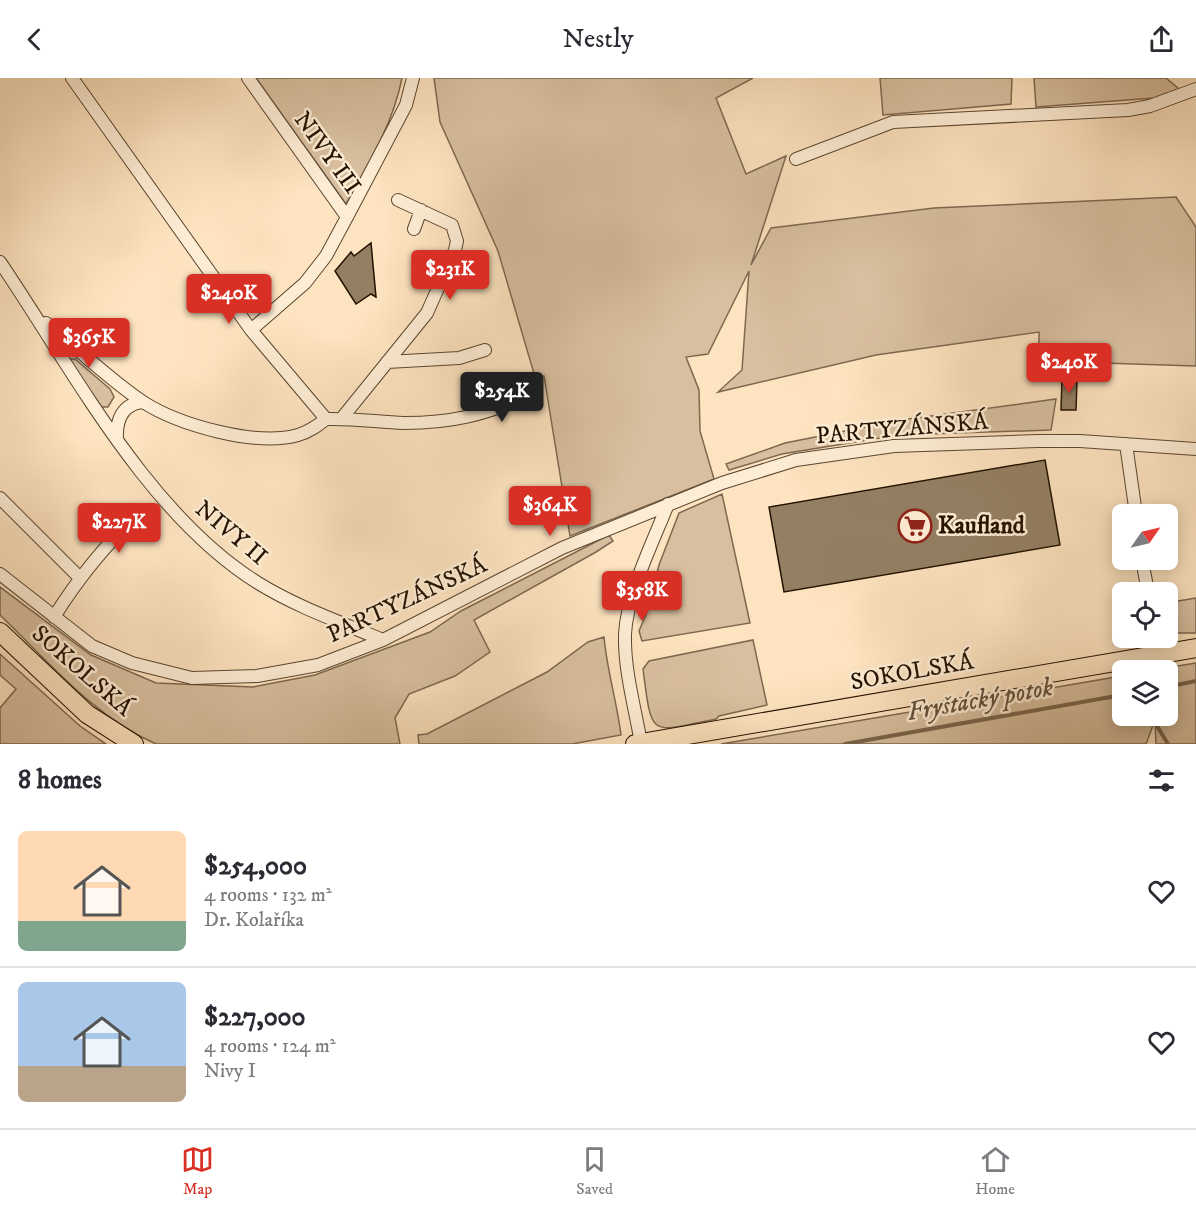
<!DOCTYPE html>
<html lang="en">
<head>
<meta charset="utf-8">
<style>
  :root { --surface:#fff; --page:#f7f7f7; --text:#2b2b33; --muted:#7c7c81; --line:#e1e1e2; --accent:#d93025 }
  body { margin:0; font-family:"IM FELL DW Pica",serif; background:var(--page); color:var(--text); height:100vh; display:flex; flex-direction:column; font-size:22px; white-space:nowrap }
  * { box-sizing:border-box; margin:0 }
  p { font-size:20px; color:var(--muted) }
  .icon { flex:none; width:33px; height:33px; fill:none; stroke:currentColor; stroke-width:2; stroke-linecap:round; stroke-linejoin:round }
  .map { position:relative; height:666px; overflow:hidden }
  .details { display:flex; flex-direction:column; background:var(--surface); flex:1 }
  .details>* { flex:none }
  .needle { width:39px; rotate:56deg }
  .fabs { position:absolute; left:1112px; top:426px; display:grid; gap:12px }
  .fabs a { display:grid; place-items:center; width:66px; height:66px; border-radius:9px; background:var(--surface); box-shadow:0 3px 15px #0003; font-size:30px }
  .price { position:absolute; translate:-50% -51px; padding:0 14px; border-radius:6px; background:var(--accent); color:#fff; font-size:20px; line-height:39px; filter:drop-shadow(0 2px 3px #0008) }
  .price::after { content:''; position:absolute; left:50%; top:36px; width:18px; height:14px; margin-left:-9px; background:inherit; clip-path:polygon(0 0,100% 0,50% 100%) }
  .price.selected { background:#222; color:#fff }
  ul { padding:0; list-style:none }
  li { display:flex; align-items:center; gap:18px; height:150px; padding:0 18px }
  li+li { border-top:2px solid var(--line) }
  li span { display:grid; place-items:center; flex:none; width:168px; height:120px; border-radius:9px; color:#555 }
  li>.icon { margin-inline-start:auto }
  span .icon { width:72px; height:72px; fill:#fffc; stroke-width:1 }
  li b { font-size:26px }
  h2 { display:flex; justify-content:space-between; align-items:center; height:72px; padding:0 18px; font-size:26px }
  header { display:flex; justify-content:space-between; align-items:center; height:78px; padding:0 18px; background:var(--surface); font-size:27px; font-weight:600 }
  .tab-bar { display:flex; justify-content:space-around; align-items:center; height:84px; border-top:2px solid var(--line); background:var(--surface); font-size:16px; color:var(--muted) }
  .tab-bar a { display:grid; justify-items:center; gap:3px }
  .tab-bar .selected { color:var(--accent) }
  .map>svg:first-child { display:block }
</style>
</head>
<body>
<header><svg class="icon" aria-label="back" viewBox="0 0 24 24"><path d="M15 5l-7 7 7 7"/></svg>Nestly<svg class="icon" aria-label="share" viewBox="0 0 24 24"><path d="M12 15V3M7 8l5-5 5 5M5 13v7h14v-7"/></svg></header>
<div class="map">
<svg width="1196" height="666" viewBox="0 0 1196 666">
  <rect width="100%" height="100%" fill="#fde3bf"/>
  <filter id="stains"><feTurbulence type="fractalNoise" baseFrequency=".00333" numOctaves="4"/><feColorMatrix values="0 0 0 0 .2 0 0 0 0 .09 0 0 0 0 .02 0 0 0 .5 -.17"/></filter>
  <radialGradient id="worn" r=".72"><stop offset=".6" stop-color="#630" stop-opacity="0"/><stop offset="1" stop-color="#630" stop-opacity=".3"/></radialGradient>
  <path fill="#d8bf9f" stroke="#7e6850" stroke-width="1.5" d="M 256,0 L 402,0 C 393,46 369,85 346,126 Z
    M 434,0 L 753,0 L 716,20 L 746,96 L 786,78 L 751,187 L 771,150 L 934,130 L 1176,119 L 1196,149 L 1196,288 L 1039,283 L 1039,254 L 876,277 L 718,314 L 742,292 L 749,193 L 708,276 L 686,279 L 699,312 L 700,353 L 714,401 L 570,458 L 544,298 L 535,299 L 498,173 L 440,44 Z
    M 880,0 L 1012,0 L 1011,26 L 883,37 Z
    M 1034,0 L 1166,0 L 1179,11 L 1154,20 L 1036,29 Z
    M 71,281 L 75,281 L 110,311 L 114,319 L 108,329 L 101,329 L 69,283 Z
    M 1056,321 L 1051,352 L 898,357 L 782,376 L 729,392 L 726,386 L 785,365 L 901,342 Z
    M 722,416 L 750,545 L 642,563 L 639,553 L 647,534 L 659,487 L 679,435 Z
    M 609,457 L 613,463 L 596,474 L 474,542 L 490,574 L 455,598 L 409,616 L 395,640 L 400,666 L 156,666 C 94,639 48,583 0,537 L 0,509 L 91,577 L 156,605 L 253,609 L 315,597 L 430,554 L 461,533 Z
    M 1196,520 L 1196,555 L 1168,555 L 1167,525 Z
    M 604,559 C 607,593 617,624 621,657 L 572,666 L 419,666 L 418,657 L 427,656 L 547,594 L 588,564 Z
    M 753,562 L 767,627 L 719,638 L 716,641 C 649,655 652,661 643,591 L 649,583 Z
    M 0,576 L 80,648 L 106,666 L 0,666 L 0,630 L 16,611 L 0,597 Z
    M 1196,585 L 1196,666 L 1156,666 L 1155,642 L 1146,666 L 721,666 L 1122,598 L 1122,638 L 1167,638 L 1167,592 L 1153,592 Z"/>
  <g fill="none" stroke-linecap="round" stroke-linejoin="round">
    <path stroke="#79654c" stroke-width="4" d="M 1167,609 L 1196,603
      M 1151,638 L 1168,666
      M 845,666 L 1122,617"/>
  </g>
  <path fill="#947f63" stroke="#231200" stroke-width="1.5" d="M 371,165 L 376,219 L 371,216 L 356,226 L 335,193 L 351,174 L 354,178 Z
    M 1062,301 L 1077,301 L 1076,332 L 1061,332 Z
    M 1045,382 L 1060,467 L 784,514 L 769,429 Z"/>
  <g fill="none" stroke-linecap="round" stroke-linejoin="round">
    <g stroke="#5a4630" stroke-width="14">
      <path id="street" d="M 72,0 L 251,252 L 326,341 C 352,340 378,344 404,345 C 452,345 483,337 525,319
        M 248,0 L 347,139 L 326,178 L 305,205 L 251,252
        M 796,81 L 893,44 L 1128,32 L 1150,28 L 1196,11
        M 347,139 L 406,27 L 413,0
        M 414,151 L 421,132
        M 0,184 C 72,290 147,436 258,505 C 297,529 340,544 383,562
        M 46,245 C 76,269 111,303 143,324 C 179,347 256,369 298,357 C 309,354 317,348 326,341
        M 387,284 L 459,280 L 485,272
        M 342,340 L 427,235 L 455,172 L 457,163 L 452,147 L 398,122
        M 117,361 C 116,342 122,326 143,324
        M 1126,366 L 1136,436
        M 0,420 L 79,499
        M 1142,482 L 1148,514
        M 0,496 L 92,568 L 132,585 L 192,600 L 257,598 L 318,587 L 383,562 L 562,470 L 722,405 L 796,382 L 894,368 L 1037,363 L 1080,363 L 1196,371
        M 54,539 C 79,499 105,467 140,434
        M 1155,560 L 1158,575
        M 641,665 C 635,630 624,592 625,556 C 627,516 653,464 668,426"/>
    </g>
    <g stroke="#231200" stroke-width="20">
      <path id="primary" d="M 0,554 L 87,636 L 134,666
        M 635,666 L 1196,570"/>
    </g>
    <use href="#street" stroke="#feedd5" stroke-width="12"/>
    <use href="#primary" stroke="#fde3bf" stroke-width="18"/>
  </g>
  <defs>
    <g id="supermarket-ring" transform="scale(1.725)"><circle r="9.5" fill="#feedd5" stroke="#8f2418" stroke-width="1.5"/><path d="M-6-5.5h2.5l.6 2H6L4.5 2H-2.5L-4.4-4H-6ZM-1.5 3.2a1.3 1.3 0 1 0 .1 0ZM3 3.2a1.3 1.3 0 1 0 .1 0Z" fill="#8f2418"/></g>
  </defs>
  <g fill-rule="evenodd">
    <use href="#supermarket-ring" x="915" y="448"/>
  </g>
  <g text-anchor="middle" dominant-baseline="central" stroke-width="5" stroke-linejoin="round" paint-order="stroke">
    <g font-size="24" fill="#231200" stroke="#feedd5">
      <text transform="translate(327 75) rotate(54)">NIVY III</text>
      <text transform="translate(902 351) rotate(-5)">PARTYZÁNSKÁ</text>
      <text transform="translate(231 455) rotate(40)">NIVY II</text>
      <text transform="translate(407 522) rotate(-25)">PARTYZÁNSKÁ</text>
      <text transform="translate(82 593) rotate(41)">SOKOLSKÁ</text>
      <text transform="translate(912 594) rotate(-10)">SOKOLSKÁ</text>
    </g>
    <g font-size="24" font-weight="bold" fill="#231200" stroke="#feedd5" text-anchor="start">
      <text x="938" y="448">Kaufland</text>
    </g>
    <g font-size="26" font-style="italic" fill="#645039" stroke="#feedd5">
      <text transform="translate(980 622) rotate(-10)">Fryštácký potok</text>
    </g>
  </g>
  <rect width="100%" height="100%" filter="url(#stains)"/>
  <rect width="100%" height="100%" fill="url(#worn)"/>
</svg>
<div class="fabs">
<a><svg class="needle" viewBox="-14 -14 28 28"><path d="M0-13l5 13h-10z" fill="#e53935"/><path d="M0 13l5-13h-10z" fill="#7c7c81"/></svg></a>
<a><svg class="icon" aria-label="locate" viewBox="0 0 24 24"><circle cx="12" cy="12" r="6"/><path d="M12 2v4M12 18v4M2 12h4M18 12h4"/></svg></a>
<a><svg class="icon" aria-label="layers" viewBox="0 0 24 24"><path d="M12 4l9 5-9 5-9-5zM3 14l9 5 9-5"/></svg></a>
</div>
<b class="price" style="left:450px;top:223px">$231K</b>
<b class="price" style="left:229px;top:247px">$240K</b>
<b class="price" style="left:89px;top:291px">$365K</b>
<b class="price" style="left:1069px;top:316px">$240K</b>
<b class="price selected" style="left:502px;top:345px">$254K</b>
<b class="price" style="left:550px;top:459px">$364K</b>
<b class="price" style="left:119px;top:476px">$227K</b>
<b class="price" style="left:642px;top:544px">$358K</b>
</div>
<section class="details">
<h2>8 homes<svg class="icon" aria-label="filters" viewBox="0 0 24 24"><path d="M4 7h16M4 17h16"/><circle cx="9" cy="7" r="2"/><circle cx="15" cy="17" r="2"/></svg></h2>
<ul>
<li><span style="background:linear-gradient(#ffd9b3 75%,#7fa58c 0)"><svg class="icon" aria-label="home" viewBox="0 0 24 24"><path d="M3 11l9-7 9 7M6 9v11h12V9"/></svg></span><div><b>$254,000</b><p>4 rooms · 132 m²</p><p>Dr. Kolaříka</p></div><svg class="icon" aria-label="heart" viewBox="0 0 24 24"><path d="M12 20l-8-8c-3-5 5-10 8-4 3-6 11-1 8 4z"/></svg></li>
<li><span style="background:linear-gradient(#a9c7e8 70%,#b9a48a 0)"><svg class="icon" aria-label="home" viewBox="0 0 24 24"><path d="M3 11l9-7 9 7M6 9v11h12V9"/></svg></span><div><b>$227,000</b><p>4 rooms · 124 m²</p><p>Nivy I</p></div><svg class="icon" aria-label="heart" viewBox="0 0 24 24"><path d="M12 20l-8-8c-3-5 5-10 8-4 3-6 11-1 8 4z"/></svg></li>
</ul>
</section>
<nav class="tab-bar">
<a class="selected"><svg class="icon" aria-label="map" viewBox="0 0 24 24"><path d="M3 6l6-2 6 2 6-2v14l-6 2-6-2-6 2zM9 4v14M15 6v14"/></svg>Map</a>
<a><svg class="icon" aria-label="saved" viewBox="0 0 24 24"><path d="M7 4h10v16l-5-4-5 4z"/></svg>Saved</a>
<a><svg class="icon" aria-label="home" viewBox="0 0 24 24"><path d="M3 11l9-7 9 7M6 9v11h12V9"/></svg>Home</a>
</nav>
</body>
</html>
